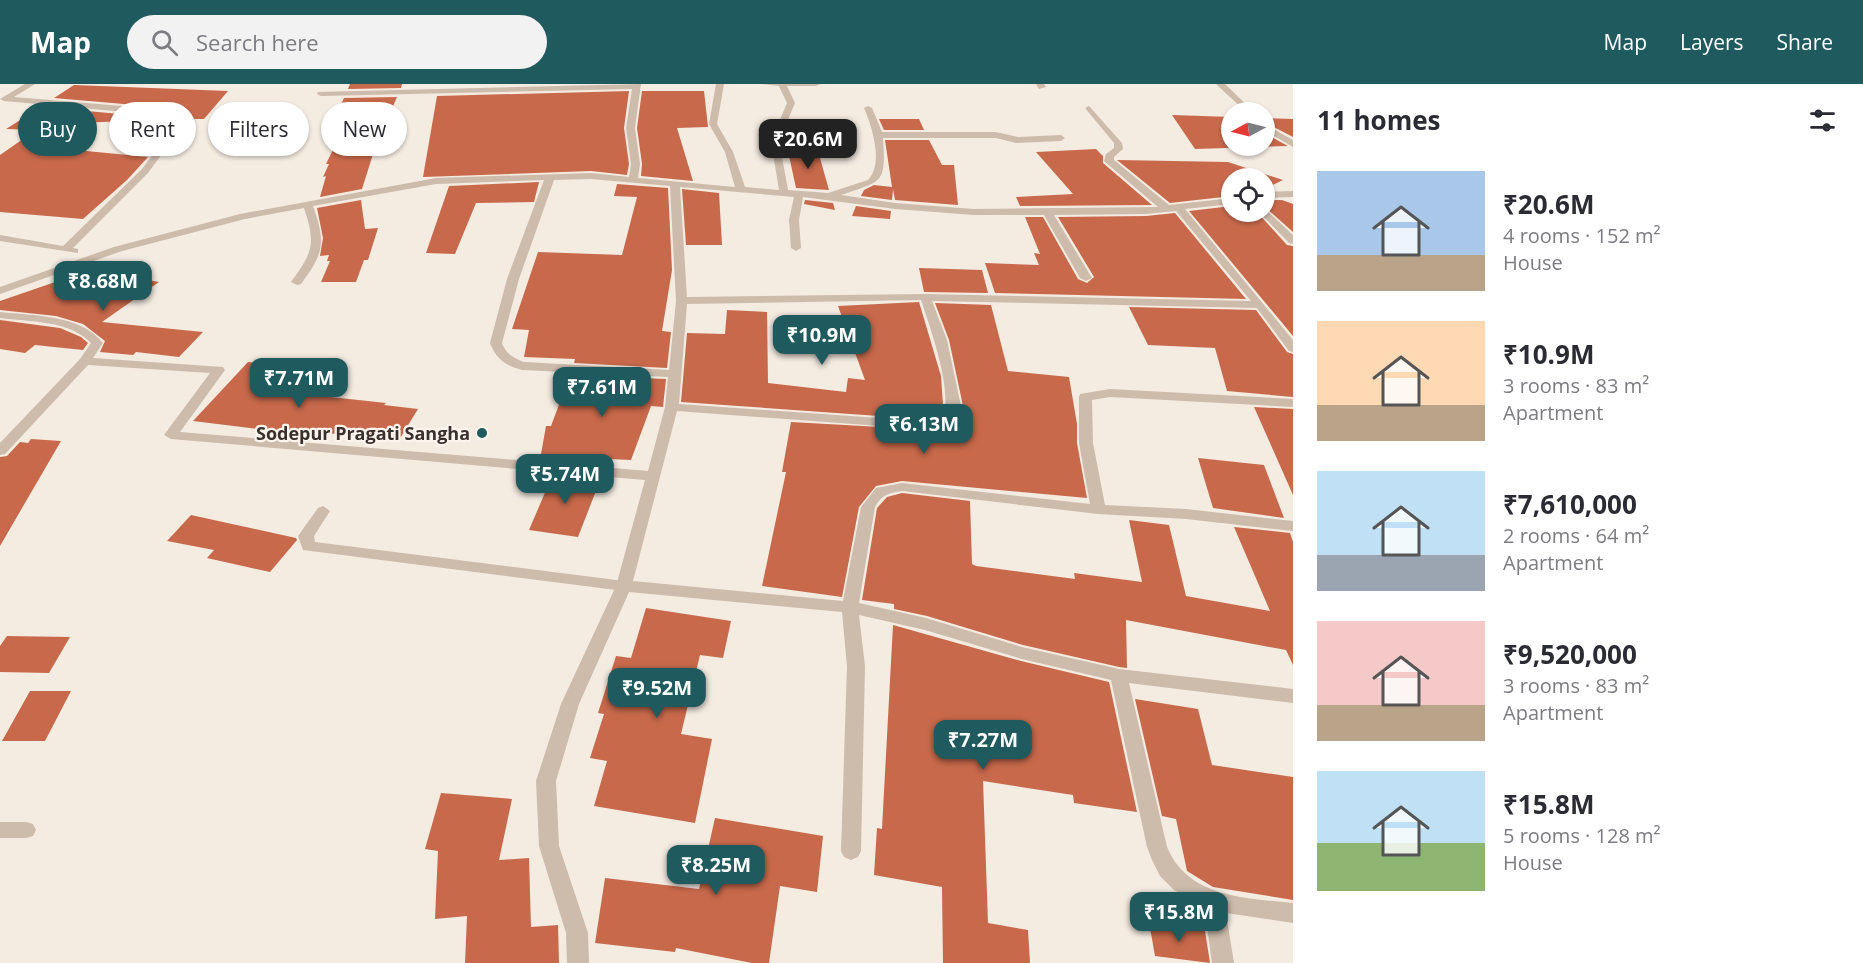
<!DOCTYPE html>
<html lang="en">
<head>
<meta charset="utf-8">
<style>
  :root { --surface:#fff; --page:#f2f2f3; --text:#2b2b33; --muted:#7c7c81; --accent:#1f5a5e }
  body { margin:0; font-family:"Open Sans",sans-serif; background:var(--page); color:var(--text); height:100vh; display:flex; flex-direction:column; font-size:22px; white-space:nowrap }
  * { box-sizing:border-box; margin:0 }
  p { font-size:20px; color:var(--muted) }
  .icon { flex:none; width:33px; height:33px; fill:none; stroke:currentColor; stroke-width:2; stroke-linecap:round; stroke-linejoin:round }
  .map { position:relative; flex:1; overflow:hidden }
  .details { display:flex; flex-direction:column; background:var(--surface); width:570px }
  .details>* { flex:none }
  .top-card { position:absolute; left:18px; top:18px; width:570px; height:54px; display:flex; gap:12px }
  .needle { width:39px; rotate:263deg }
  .controls { position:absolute; left:1221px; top:18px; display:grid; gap:12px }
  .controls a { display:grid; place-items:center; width:54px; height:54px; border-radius:50%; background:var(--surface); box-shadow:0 2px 4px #0004; font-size:30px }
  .price { position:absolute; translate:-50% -51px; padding:0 14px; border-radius:12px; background:var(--accent); color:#fff; font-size:20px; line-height:39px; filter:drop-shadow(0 2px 3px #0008) }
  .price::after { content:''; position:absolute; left:50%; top:36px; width:18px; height:14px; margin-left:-9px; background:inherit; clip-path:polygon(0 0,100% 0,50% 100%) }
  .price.current { background:#222; color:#fff }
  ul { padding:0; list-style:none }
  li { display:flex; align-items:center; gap:18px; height:150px; padding:0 24px }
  li span { display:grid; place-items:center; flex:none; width:168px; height:120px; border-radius:0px; color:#555 }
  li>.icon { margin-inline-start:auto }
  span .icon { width:72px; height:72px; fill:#fffc; stroke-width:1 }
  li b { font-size:26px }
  h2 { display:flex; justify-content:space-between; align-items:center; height:72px; padding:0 24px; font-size:26px }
  .pill { padding:0 21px; border-radius:27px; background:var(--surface); box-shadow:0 2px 4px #0004; font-size:21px; line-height:54px }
  .pill.current { background:var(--accent); color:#fff }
  header { display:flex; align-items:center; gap:36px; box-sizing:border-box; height:84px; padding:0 30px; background:var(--accent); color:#fff }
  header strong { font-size:28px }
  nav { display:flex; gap:33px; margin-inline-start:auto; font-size:21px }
  .search { width:420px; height:54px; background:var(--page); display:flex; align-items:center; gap:15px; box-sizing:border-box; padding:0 21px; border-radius:33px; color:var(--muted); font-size:22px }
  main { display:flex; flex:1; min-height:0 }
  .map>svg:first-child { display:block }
</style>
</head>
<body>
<header>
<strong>Map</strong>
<div class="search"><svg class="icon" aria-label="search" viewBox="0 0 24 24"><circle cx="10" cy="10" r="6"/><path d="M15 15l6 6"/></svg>Search here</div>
<nav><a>Map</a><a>Layers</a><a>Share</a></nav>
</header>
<main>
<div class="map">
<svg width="1293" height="879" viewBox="0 0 1293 879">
  <rect width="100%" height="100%" fill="#f4ebe1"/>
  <path fill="#c8694b" d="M 350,0 L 402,0 L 401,4 L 348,5 Z
    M 74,1 L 228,7 L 204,35 L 190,35 L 190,31 L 182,25 L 54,14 Z
    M 629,7 L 624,44 L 629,80 L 627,91 L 591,87 L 423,93 L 437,12 Z
    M 642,7 L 704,7 L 708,43 L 677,44 L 693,97 L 641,92 L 642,80 L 637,44 Z
    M 397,13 L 374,67 L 362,105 L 320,113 L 326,92 L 323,93 L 329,80 L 326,80 L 350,31 L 336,31 L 344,14 Z
    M 41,23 L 177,35 L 77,39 L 76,66 L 148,73 L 127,96 L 83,135 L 0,128 L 0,71 L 36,46 L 6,45 Z
    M 1172,31 L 1232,33 L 1232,62 L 1264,62 L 1264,49 L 1288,62 L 1195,65 Z
    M 1264,34 L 1293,35 L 1293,53 L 1264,38 Z
    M 879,35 L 919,35 L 924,46 L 884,46 Z
    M 885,56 L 929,56 L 942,81 L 954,81 L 958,121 L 895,116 L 893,105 L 892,116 L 861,112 L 864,106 L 874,101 L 892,103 Z
    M 1096,65 L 1103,72 L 1103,79 L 1152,121 L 1020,122 L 1016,113 L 1073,110 L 1036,68 Z
    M 788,67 L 818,67 L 829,106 L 796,104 Z
    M 1117,76 L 1228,78 L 1283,96 L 1264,105 L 1264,94 L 1232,94 L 1232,112 L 1170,119 Z
    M 539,98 L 534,118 L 476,119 L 455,170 L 426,169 L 449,102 Z
    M 617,100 L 668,104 L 672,186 L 662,247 L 671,248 L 667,284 L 574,279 L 575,275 L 524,273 L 529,246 L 512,245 L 538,168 L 622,171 L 637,113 L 614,112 Z
    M 682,105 L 719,109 L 722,161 L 686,161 Z
    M 361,116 L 365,145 L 378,144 L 368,176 L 364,176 L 356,198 L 321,198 L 330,177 L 327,177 L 329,171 L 320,172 L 323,154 L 317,124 Z
    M 805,116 L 833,119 L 835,126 L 804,120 Z
    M 1264,116 L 1282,116 L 1293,120 L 1293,148 L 1264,122 Z
    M 856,122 L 891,127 L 890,135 L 852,132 Z
    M 1232,122 L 1232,128 L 1257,128 L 1287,161 L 1293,162 L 1293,252 L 1189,127 Z
    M 1175,129 L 1246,215 L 995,209 L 985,179 L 1039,181 L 1034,169 L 1040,170 L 1025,133 L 1043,133 L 1078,195 L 1087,199 L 1094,193 L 1058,133 L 1146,132 Z
    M 919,184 L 982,186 L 988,209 L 924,208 Z
    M 90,186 L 159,198 L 102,238 L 203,248 L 179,273 L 136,268 L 133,271 L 100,268 L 105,257 L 83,240 L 56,232 L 0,226 L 0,217 Z
    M 919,218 L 941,292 L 943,321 L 941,330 L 933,334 L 893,333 L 681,318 L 687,249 L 725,250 L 727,226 L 767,228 L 768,299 L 846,308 L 848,294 L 865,296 L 838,222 Z
    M 935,219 L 991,221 L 1008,287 L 1069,293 L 1077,340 L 1077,359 L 1087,414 L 902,397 L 876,402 L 859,423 L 842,513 L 762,502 L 786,388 L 782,388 L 791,338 L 934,346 L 956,339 L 963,322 L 949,256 Z
    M 1129,223 L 1256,226 L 1287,268 L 1293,270 L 1293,313 L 1227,307 L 1215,264 L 1148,261 Z
    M 0,236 L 60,244 L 81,253 L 88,259 L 83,266 L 35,261 L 25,269 L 0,265 Z
    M 248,278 L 295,282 L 275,307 L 386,319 L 384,321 L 418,325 L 399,356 L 326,349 L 323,354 L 257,347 L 259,345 L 193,337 Z
    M 570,291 L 666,295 L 663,323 L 651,322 L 631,376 L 609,375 L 606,381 L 559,377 L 562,371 L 541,370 L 546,342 L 551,342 Z
    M 1254,323 L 1293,325 L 1293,411 Z
    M 31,355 L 61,357 L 0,462 L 0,373 L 7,372 L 20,358 L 28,359 Z
    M 1198,374 L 1264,381 L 1284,434 L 1213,424 Z
    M 553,390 L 601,394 L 578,453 L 529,446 Z
    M 902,409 L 970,417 L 972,480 L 976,482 L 1075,495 L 1074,489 L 1142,498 L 1129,436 L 1169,441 L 1186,512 L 1270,527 L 1234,443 L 1290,449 L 1293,458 L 1293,581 L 1286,566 L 1126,536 L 1127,584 L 1119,583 L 1023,561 L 927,532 L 894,525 L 894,520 L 862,516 L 877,424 L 887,413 Z
    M 191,431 L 296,454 L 297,456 L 270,488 L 207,474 L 214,466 L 167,457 Z
    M 646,524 L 731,537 L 723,574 L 700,571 L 681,650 L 712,655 L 695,739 L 594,722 L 607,677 L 590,674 L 604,630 L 598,629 L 616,572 L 631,574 Z
    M 893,541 L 1021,577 L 1109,598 L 1137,728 L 1074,719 L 1073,711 L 983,697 L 988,839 L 1028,846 L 1030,879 L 943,879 L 942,803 L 874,791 L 877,744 L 882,745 Z
    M 7,552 L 70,553 L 49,589 L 0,588 L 0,562 Z
    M 30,607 L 71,607 L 45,657 L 2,657 Z
    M 1135,615 L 1198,625 L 1212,681 L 1293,693 L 1293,816 L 1213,803 L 1187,787 L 1176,735 L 1162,732 Z
    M 441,709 L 512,715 L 499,776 L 529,774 L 531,843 L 558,841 L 559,879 L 465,879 L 467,832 L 435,835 L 438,767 L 425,765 Z
    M 715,734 L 823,752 L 817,808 L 780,802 L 769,879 L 752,879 L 676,864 L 675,868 L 595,859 L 605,794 L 699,805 Z
    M 1149,838 L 1205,847 L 1210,879 L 1155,872 Z"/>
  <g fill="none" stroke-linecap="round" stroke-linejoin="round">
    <path fill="#cdbbac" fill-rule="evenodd" d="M 323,422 L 330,427 L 314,452 L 315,458 L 624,497 L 630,498 L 632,502 L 630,506 L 624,507 L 303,466 L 298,452 L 318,424 Z"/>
    <path fill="#cdbbac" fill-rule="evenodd" d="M 25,0 L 35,0 L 14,13 L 182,27 L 189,33 L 148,89 L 73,164 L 78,165 L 78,169 L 0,157 L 0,151 L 63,162 L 142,85 L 181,33 L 4,17 L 0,15 Z
      M 641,0 L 635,44 L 640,80 L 638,94 L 735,103 L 725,68 L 709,40 L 716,0 L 724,0 L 717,40 L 733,68 L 745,103 L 779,106 L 771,57 L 787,19 L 779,2 L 762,0 L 820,0 L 816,2 L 787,2 L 795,19 L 779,57 L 788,106 L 828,109 L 868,96 C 884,79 872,43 864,24 L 868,22 L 872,24 L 882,48 L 996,48 L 1018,53 L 1061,51 L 1065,54 L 1061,57 L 1016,59 L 996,54 L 883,54 C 886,100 883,97 841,111 L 895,119 L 974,125 L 1158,123 L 1104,77 L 1106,70 L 1114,64 L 1114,59 L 1085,24 L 1089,22 L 1122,59 L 1123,65 L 1114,73 L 1114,76 L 1169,121 L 1232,114 L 1232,120 L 1185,125 L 1293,256 L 1293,268 L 1289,267 L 1257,224 L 932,217 L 947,256 L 961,322 L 954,338 L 934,344 L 893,343 L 677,327 L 633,497 L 843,517 L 861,423 L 876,404 L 902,399 L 1090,420 L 1079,359 L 1079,313 L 1080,310 L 1110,305 L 1293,315 L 1293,323 L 1110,313 L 1092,316 L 1093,359 L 1105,421 L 1186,425 L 1293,437 L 1293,447 L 1186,435 L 1098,430 L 902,407 C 888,409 882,411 875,423 L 859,519 L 926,534 L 1022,563 L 1119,585 L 1293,605 L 1293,619 L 1129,599 L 1167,763 C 1188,814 1246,814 1293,819 L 1293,839 L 1226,829 L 1234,879 L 1212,879 L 1204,822 L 1174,806 L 1160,792 L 1152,776 L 1147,763 L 1111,596 L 1022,575 L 925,546 L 859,531 L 865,582 L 861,767 L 858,773 L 851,776 L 844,773 L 841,767 L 847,582 L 842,528 L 629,508 L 579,620 L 556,697 L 559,762 L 588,849 L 589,879 L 567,879 L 566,849 L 539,762 L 536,697 L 561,620 L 616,502 L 645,396 L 171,355 L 164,351 L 210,289 L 88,281 L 5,370 L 0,371 L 0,359 L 80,275 L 91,259 C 69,236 30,238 0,234 L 0,228 C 34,232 80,230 103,259 L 93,274 L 223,283 L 225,286 L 180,348 L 648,387 L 665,323 L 668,293 L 522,286 C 506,282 496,275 490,259 L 507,195 L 544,96 L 436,100 L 313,122 C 326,159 324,169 301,200 L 297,201 L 291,198 C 313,168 316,160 304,124 L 245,135 L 122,167 L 0,210 L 0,203 L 114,163 L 240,130 L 436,94 L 591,89 L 629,93 L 631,80 L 626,44 L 632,5 L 321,12 L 317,10 L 318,8 ZM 591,95 L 670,102 L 676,217 L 669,286 L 524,278 C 513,274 506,270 502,259 L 519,195 L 554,96 ZM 680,103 L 794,113 L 789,136 L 791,164 L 796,167 L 801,164 L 799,136 L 803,113 L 895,125 L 974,131 L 1044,131 L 1080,194 L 1086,197 L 1092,194 L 1054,131 L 1146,130 L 1176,127 L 1251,217 L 925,210 L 687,213 ZM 921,216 C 930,243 953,307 943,332 L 933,336 L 893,335 L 679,320 L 687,220 Z
      M 1036,0 L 1044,0 L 1046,3 L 1039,5 Z
      M 1216,0 L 1225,0 L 1254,28 L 1246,28 Z
      M 1264,40 L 1293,56 L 1293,63 L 1264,46 Z
      M 1293,107 L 1293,113 L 1264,114 L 1264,108 Z
      M 1264,124 L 1293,151 L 1293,160 L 1289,159 L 1260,129 L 1259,128 L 1264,128 Z
      M 0,738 L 26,738 L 33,740 L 36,746 L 33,752 L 26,754 L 0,754 Z"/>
  </g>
  <circle fill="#1f5a5e" stroke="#fbf5ee" stroke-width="2" cx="482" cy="349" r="6"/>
  <g text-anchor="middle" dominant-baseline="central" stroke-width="4.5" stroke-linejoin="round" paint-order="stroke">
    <g font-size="18" font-weight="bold" fill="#3b302b" stroke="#fbf5ee" text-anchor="end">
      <text x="470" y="349">Sodepur Pragati Sangha</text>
    </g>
  </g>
</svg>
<div class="controls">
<a><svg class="needle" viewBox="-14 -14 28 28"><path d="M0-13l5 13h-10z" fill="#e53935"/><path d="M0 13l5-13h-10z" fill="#7c7c81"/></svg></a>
<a><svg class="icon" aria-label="locate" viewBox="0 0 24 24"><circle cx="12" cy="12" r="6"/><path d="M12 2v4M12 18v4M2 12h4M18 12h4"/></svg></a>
</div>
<b class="price current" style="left:808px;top:86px">₹20.6M</b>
<b class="price" style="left:103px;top:228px">₹8.68M</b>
<b class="price" style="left:822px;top:282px">₹10.9M</b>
<b class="price" style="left:299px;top:325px">₹7.71M</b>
<b class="price" style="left:602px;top:334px">₹7.61M</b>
<b class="price" style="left:924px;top:371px">₹6.13M</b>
<b class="price" style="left:565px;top:421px">₹5.74M</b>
<b class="price" style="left:657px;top:635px">₹9.52M</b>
<b class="price" style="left:983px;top:687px">₹7.27M</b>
<b class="price" style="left:716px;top:812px">₹8.25M</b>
<b class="price" style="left:1179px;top:859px">₹15.8M</b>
<div class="top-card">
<a class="pill current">Buy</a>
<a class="pill">Rent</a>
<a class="pill">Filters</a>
<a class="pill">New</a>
</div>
</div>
<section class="details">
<h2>11 homes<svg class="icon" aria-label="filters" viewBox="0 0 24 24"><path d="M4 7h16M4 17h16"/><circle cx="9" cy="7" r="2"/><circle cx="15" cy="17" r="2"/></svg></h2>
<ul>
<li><span style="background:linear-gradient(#a9c7e8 70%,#b9a48a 0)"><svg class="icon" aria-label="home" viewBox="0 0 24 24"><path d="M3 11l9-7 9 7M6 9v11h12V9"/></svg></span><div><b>₹20.6M</b><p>4 rooms · 152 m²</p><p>House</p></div></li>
<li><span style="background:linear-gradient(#ffd9b3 70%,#b9a48a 0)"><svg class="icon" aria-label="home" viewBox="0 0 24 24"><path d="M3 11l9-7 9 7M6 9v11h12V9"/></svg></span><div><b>₹10.9M</b><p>3 rooms · 83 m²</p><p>Apartment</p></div></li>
<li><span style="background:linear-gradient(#bfe0f5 70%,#9aa5b1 0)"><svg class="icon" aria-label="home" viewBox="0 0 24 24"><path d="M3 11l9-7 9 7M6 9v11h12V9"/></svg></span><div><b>₹7,610,000</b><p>2 rooms · 64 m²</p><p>Apartment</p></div></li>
<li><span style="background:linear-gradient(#f6c9c9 70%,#b9a48a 0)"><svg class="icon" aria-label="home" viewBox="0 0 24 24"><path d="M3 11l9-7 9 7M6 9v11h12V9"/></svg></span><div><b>₹9,520,000</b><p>3 rooms · 83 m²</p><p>Apartment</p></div></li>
<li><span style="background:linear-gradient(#bfe0f5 60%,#8fb573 0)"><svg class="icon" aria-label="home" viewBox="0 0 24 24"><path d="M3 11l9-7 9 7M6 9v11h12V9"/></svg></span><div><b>₹15.8M</b><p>5 rooms · 128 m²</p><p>House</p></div></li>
</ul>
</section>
</main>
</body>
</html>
